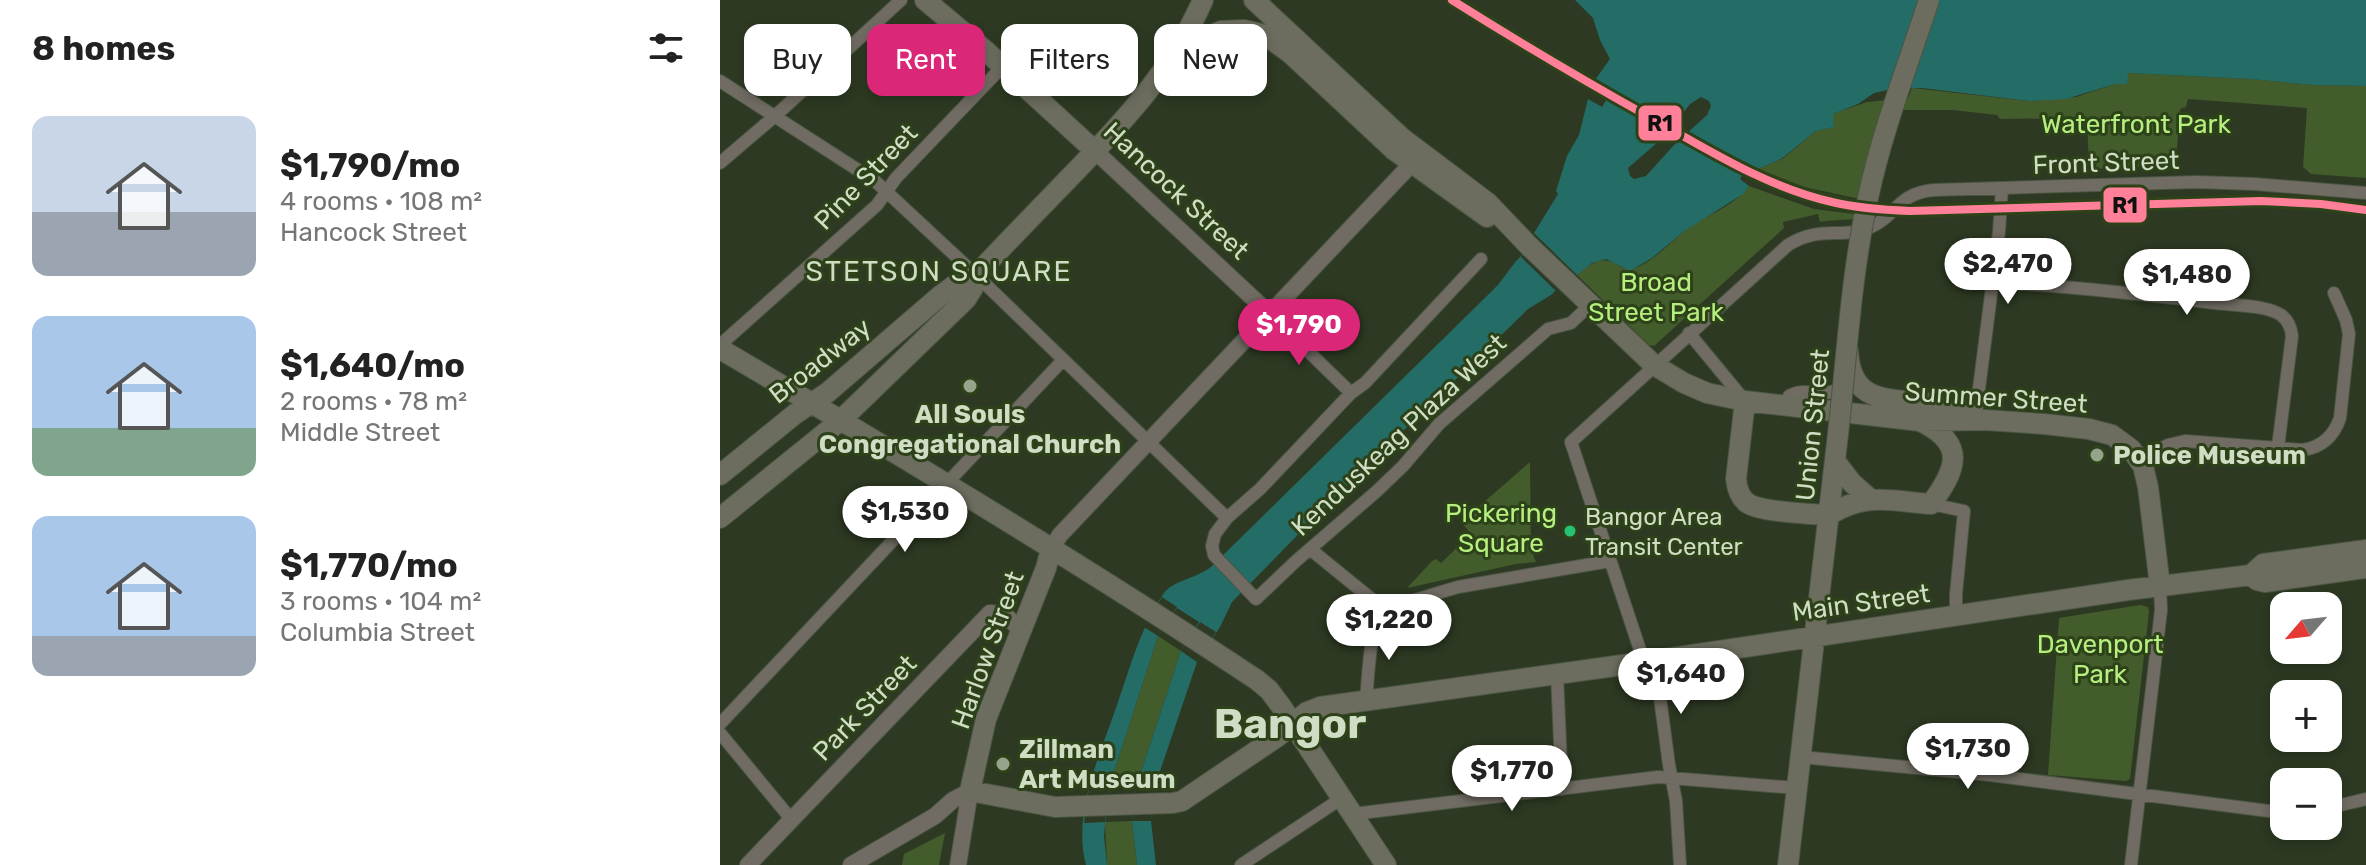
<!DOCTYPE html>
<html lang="en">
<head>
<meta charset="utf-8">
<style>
  :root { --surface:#fff; --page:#f2f2f2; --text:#222; --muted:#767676; --accent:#db2777 }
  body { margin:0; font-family:Rubik,sans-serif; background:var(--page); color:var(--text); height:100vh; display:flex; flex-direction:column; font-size:30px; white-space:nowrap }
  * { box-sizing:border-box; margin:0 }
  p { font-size:26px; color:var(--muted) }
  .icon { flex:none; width:44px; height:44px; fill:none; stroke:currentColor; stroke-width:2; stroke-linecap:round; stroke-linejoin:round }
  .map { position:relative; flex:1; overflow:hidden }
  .details { display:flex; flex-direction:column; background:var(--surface); width:720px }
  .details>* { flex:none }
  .banner { position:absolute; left:24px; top:24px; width:760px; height:72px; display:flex; gap:16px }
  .needle { width:52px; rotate:242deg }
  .tools { position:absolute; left:1550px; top:592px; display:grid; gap:16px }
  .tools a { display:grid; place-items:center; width:72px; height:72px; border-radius:16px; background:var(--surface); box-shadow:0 4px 12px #0003; font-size:40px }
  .price { position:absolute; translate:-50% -68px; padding:0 18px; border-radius:28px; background:#fff; color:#222; font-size:26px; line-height:52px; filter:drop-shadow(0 2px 4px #0008) }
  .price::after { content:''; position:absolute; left:50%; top:48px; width:24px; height:18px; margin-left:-12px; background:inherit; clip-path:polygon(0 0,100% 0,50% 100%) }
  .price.selected { background:var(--accent); color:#fff }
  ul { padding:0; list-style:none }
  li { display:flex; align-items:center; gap:24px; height:200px; padding:0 32px }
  li span { display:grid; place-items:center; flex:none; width:224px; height:160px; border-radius:16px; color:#555 }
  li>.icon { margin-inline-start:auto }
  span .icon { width:96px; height:96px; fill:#fffc; stroke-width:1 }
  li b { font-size:34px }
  h2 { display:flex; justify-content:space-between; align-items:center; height:96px; padding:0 32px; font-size:34px }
  .pill { padding:0 28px; border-radius:16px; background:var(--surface); box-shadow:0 4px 12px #0003; font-size:28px; line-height:72px }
  .pill.selected { background:var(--accent); color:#fff }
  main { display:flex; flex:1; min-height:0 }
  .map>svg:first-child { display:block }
</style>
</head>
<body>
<main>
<section class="details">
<h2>8 homes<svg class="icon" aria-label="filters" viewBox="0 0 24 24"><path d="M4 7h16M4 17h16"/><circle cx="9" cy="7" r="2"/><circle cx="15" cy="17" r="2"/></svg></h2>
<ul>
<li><span style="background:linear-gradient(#c9d6e8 60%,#9aa5b1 0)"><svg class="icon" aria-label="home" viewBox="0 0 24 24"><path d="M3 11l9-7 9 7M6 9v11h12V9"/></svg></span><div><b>$1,790/mo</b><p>4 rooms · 108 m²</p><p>Hancock Street</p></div></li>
<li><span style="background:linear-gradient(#a9c7e8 70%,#7fa58c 0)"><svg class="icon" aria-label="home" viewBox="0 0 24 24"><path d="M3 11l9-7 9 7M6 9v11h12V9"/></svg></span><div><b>$1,640/mo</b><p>2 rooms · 78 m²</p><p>Middle Street</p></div></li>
<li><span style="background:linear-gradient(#a9c7e8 75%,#9aa5b1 0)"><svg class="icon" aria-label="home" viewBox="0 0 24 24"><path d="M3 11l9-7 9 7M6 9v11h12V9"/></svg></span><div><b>$1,770/mo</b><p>3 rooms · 104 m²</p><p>Columbia Street</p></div></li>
</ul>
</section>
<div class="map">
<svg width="1646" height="865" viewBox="0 0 1646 865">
  <rect width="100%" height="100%" fill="#2d3922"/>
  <path fill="#435c2c" d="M 1407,73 L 1531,79 L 1593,85 L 1646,86 L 1646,178 L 1591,174 L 1583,167 L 1587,108 L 1468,99 L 1466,107 L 1460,109 L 1456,161 L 1446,161 L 1446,166 L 1369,169 L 1367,118 L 1280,119 L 1277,115 L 1233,110 L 1166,110 L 1140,199 L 1084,187 L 1038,169 L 1062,159 L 1096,131 L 1114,127 L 1112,114 L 1147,102 L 1188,98 L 1192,88 L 1309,101 L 1356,97 L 1395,84 L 1407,83 Z
    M 1029,186 L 1094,209 L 1150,216 C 1134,221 1117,219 1100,222 L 1098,214 L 1063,222 L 1064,228 L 934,346 L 929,345 L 857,275 C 894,241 895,278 918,267 C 935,259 949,244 963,232 C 984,215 1013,208 1029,186 Z
    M 810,462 L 811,550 L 816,562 L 796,564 L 687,588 L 712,561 L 716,559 L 721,563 L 751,534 L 741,522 Z
    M 1420,605 L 1428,607 L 1429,612 L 1410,779 L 1406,781 L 1328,775 L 1339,618 Z
    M 438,636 L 461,651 L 416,787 L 389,787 Z
    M 412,821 L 417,865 L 387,865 L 385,822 Z
    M 225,833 L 219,865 L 182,865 L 184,854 Z"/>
  <path fill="#246d67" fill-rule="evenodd" d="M 855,0 L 1646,0 L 1646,86 L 1593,85 L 1531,79 L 1408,73 L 1407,84 L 1395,84 L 1346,99 L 1309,101 L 1202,88 L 1172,89 L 1154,93 L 1138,104 L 1113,114 L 1114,127 L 1096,131 L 1061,159 L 1038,169 L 1028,164 L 1020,179 L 1029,186 L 1023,194 L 963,232 L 932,258 L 910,271 L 886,259 L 872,263 L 857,275 L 854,272 L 831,295 L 808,309 L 607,505 L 512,602 L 500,627 L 477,662 L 435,786 L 431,821 L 436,865 L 417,865 L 412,821 L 416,787 L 461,651 L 479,622 L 457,608 L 438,636 L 389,787 L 384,836 L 387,865 L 366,865 C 352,813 380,755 397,705 C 411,665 420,629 444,593 C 452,581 478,578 492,566 L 778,285 L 796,261 L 819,238 L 814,233 L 838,194 L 836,191 L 847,156 L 859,135 L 868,99 L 882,107 L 892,90 L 875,80 L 890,59 L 880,40 L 873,18 ZM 981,97 L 989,101 L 991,106 L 987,115 L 954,145 L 926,176 L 914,179 L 910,176 L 908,168 L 945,136 L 970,104 Z"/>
  <path fill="#2d3922" d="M 819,238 L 854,272 L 836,291 L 801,257 Z
    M 442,597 L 457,607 L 438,636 L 424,627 Z
    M 480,622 L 496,632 L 477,662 L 461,651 Z
    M 435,786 L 431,821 L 412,821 L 416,787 Z
    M 389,787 L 385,822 L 364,823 L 369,788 Z"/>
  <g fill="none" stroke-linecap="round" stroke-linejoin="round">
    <g stroke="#4a5541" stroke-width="14">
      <path id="minor" d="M 0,81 L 155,181 L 256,275 L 507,518
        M 0,163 L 55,116 L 181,0
        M 761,259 L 645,383 L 631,393 L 540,489 L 507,518 L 495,534 L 492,546 L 494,555 L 536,599 L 576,561 L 657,491 L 683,466 L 719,424 L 828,329 L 851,323 L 870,305
        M 1273,282 C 1347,286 1421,294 1494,303 C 1512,305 1546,305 1561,315 C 1568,320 1571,327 1572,336 L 1558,447
        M 551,315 L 631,393
        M 969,333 L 1025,401
        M 0,345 L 157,205 L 176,178 L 283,66
        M 1066,406 L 1069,396 C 1086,385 1109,402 1123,384
        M 1255,420 L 1279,232 L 1282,188
        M 1420,459 L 1448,445 L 1465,441 L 1583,450 C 1602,447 1614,436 1620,418 L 1629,334 L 1626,320 L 1614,293
        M 1211,504 L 1244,511 L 1236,594 L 1236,616
        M 590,549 L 665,610
        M 935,660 L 949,765 L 956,801 L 960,865
        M 924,662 L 851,442 L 1068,245 C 1099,225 1122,239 1149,228 C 1177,216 1177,193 1214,190 L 1476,182 L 1535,184 L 1646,193
        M 837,674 L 842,789
        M 646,699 C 649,675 648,622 668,608 L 738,587 L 890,561
        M 0,724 L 343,360
        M 0,733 L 71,819
        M 1081,757 L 1270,775 L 1564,813
        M 1608,808 L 1646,799
        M 633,814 L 938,777 L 1077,788
        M 521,865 L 622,798
        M 1411,865 L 1434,671 L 1441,610 L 1440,586"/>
    </g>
    <g stroke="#4a5541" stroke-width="18">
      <path id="tertiary" d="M 375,151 L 551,315
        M 331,549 L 340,535 L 699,156
        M 28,865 L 270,613 L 285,615 L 302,631
        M 131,865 L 215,816 L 233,800 L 250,791
        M 238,865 L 250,791"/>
    </g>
    <g stroke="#4a5541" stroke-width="22">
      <path id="primary" d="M 205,0 L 267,52 L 375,151
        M 534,0 L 682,138 L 768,203 L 810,247 L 934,365 L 964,383 L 987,393 L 1025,401 L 1200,421 L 1265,420 L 1324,424 L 1369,429 L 1392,435 L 1411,449 L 1423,466 L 1428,487 L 1440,586
        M 459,54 L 474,43 L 501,31 L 524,30 L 545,35 L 570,53 L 674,150 L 767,217
        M 0,349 C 181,455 362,564 537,680 L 549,690 L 561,706 L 666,865
        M 1128,351 C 1131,407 1172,397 1212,404 C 1225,406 1236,412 1248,417
        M 1025,401 L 1016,479 C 1017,488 1019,496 1026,502 C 1037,512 1092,514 1109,515
        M 1115,461 L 1132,483 L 1149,498
        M 0,475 L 75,414 L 107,393 L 221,295 L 236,284 L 256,275 C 289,240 322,206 355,172 C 407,118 452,70 483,0
        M 1109,515 C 1145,492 1171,501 1211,504 C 1236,470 1248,444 1200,421
        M 0,518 L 121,420 L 246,299 L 253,288 L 256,275
        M 331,549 L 326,568 L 266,719 L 250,791 L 335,807 L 453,803 L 462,801 L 557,737 L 587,712 L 600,707 L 924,662 L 1408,590 L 1531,575 L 1543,564 L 1646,550
        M 1531,575 L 1537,580 L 1545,582 L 1646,568
        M 1068,865 L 1118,434"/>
    </g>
    <use href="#minor" stroke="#706c63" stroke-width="12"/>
    <use href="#tertiary" stroke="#706c63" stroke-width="16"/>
    <use href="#primary" stroke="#6c6c5f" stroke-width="20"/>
    <g stroke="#4a5541" stroke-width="22" stroke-linecap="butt">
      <path id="primary-bridge" d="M 1118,434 C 1127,355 1131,275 1148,198 C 1162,131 1188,65 1209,0"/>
    </g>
    <use href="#primary-bridge" stroke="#6c6c5f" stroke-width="20"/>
    <g stroke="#2d4219" stroke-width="14">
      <path id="rail-1" d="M 732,0 C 797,41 863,80 931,118 C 989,150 1046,187 1112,202 C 1137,208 1164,210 1190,211 L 1541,201 L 1601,204 L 1646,210"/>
    </g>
    <use href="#rail-1" stroke="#ff8098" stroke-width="8"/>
  </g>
  <g fill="#97a48c" stroke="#2d4219" stroke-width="3">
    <circle cx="250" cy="386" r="8"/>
    <circle cx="1377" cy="455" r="8"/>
    <circle cx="283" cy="764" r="8"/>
  </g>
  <circle fill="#26c172" stroke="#2d4219" stroke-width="3" cx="850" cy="531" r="7"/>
  <g text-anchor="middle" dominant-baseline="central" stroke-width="6" stroke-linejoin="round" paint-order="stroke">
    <g font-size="24" fill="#d0ddc5" stroke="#2d4219" text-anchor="start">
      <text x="865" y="517">Bangor Area<tspan x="865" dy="30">Transit Center</tspan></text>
    </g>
    <g font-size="26" fill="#b6ef80" stroke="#2d4219">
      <text x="1416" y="124">Waterfront Park</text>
      <text x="936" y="282">Broad<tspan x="936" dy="30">Street Park</tspan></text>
      <text x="781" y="513">Pickering<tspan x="781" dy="30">Square</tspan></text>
      <text x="1380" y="644">Davenport<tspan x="1380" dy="30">Park</tspan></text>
    </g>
    <g font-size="26" fill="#d0ddc5" stroke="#2d4219">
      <text transform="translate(1386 163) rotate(-2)">Front Street</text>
      <text transform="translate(146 177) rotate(-46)">Pine Street</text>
      <text transform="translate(456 191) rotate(43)">Hancock Street</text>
      <text transform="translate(100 361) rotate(-38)">Broadway</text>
      <text transform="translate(1276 398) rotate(4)">Summer Street</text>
      <text transform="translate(1093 425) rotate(-84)">Union Street</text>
      <text transform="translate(679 435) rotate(-43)">Kenduskeag Plaza West</text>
      <text transform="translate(1141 603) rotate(-8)">Main Street</text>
      <text transform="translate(268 650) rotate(-70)">Harlow Street</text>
      <text transform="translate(145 708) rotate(-46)">Park Street</text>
    </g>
    <g font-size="26" font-weight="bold" fill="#d0ddc5" stroke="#2d4219" text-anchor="start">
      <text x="250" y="414" text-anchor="middle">All Souls<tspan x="250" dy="30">Congregational Church</tspan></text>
      <text x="1393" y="455">Police Museum</text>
      <text x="299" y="749">Zillman<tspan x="299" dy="30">Art Museum</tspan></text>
    </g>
    <g font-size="28" letter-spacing="2" fill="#d0ddc5" stroke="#2d4219">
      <text x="219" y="271">STETSON SQUARE</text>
    </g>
    <g font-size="42" font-weight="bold" fill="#d0ddc5" stroke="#2d4219">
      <text x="570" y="724">Bangor</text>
    </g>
  </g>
  <g stroke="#2d4219" stroke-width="3">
    <rect x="917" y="104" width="46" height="38" rx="8" fill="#ff8098"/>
    <rect x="1382" y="186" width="46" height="38" rx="8" fill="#ff8098"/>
  </g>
  <g font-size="22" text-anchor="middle" font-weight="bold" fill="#111">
    <text x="940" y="131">R1</text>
    <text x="1405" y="213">R1</text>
  </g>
</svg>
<div class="tools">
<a><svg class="needle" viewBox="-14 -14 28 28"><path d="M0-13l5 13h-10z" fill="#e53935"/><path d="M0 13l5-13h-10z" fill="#767676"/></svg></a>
<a>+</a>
<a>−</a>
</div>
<b class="price" style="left:1288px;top:306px">$2,470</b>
<b class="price" style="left:1467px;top:317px">$1,480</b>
<b class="price selected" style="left:579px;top:367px">$1,790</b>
<b class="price" style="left:185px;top:554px">$1,530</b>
<b class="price" style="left:669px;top:662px">$1,220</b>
<b class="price" style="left:961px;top:716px">$1,640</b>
<b class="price" style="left:1248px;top:791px">$1,730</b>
<b class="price" style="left:792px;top:813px">$1,770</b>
<div class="banner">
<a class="pill">Buy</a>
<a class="pill selected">Rent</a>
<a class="pill">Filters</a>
<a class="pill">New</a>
</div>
</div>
</main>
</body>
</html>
